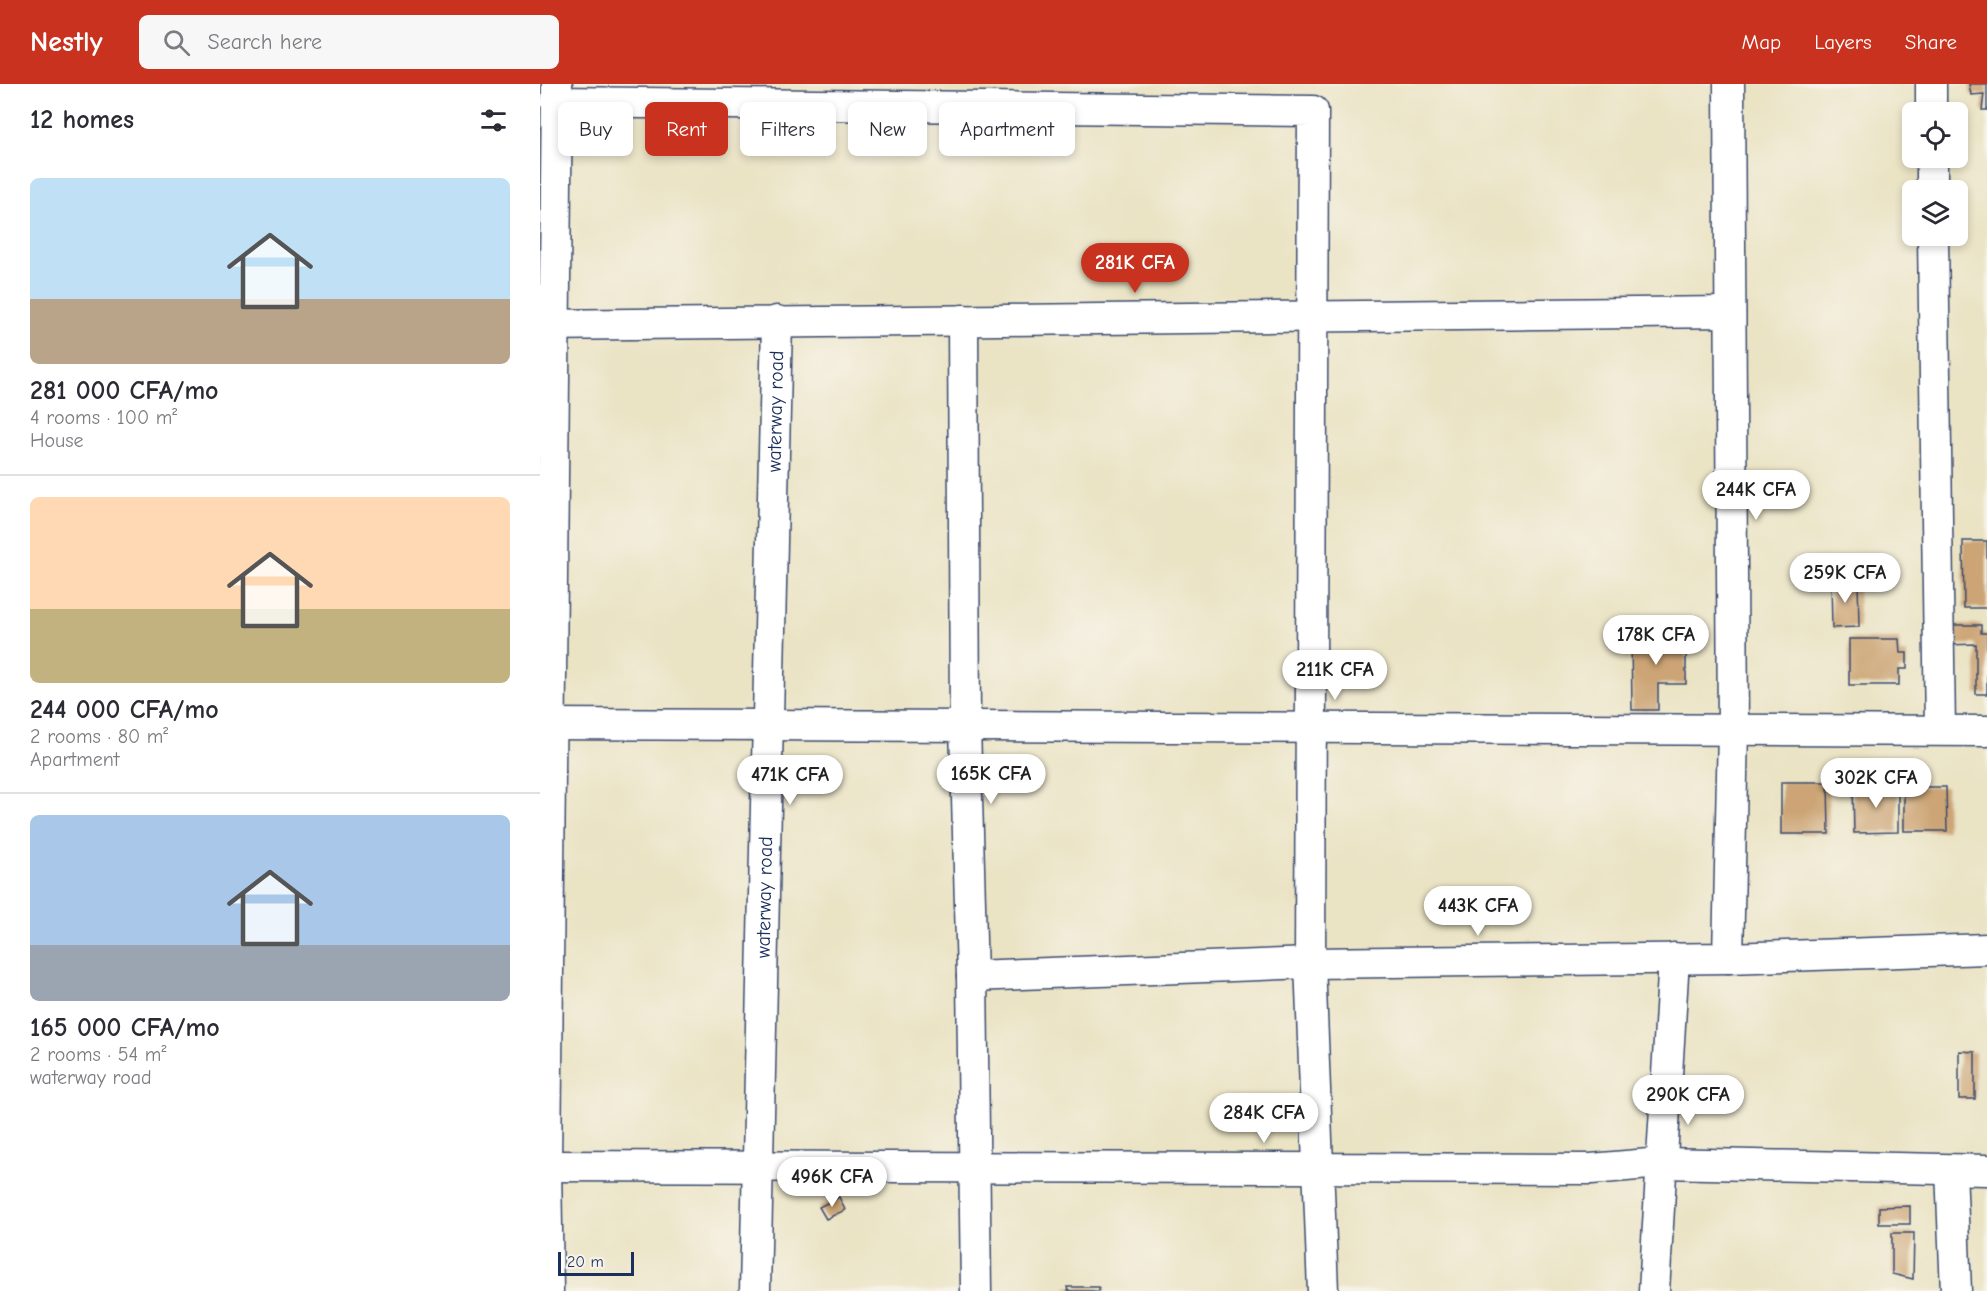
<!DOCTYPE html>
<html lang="en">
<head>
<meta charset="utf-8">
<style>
  :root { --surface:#fff; --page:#f7f7f7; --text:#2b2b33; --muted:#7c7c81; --line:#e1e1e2; --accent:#c8321e }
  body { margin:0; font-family:"Comic Neue",sans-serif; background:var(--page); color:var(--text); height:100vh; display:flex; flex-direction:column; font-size:22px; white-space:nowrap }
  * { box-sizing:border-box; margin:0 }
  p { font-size:20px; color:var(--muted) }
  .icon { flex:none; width:33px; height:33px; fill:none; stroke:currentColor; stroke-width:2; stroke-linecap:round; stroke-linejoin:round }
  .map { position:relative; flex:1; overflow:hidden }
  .side { display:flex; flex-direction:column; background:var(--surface); width:540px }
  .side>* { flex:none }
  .guide { position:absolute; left:18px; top:18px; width:570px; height:54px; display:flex; gap:12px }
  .tools { position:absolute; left:1362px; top:18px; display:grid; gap:12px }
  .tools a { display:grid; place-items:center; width:66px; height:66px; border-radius:9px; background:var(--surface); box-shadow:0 3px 9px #0003; font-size:30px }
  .scale { position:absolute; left:18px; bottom:15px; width:76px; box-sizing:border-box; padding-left:6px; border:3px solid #1b2f5e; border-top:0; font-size:16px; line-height:21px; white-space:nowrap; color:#1b2f5e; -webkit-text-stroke:4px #f7f3e8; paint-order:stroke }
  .price { position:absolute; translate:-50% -51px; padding:0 14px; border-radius:21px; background:#fff; color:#222; font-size:20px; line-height:39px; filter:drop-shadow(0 2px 3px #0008) }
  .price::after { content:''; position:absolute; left:50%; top:36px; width:18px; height:14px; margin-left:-9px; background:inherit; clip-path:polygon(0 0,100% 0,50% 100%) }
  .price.on { background:var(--accent); color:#fff }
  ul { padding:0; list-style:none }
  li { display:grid; align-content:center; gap:12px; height:318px; padding:0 30px }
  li+li { border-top:2px solid var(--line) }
  li span { display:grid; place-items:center; height:186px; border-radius:9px; color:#555 }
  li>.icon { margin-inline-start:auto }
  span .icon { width:108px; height:108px; fill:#fffc; stroke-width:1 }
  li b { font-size:26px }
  h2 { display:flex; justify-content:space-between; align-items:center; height:72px; padding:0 30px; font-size:26px }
  .pill { padding:0 21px; border-radius:9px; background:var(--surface); box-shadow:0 3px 9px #0003; font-size:21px; line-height:54px }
  .pill.on { background:var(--accent); color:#fff }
  header { display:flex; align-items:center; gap:36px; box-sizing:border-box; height:84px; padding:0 30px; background:var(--accent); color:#fff }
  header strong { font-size:28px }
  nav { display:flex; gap:33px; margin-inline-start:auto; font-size:21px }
  .search { width:420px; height:54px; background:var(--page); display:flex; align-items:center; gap:15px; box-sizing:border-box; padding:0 21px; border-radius:9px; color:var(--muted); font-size:22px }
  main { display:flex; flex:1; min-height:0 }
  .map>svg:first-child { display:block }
</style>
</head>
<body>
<header>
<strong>Nestly</strong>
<div class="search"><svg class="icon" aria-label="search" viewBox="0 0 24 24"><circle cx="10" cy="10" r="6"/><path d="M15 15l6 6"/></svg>Search here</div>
<nav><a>Map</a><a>Layers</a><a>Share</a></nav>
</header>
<main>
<section class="side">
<h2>12 homes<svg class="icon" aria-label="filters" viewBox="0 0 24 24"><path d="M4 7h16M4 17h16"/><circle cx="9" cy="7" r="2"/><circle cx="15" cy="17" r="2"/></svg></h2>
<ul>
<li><span style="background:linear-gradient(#bfe0f5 65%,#b9a48a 0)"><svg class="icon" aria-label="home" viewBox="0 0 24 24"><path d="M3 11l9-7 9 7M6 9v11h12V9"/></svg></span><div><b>281 000 CFA/mo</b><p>4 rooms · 100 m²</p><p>House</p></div></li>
<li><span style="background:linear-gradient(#ffd9b3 60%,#c2b280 0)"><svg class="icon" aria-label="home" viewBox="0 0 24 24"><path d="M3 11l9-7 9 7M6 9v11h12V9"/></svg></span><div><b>244 000 CFA/mo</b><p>2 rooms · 80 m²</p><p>Apartment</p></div></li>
<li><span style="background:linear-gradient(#a9c7e8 70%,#9aa5b1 0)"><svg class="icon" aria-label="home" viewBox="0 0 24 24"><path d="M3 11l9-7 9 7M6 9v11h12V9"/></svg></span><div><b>165 000 CFA/mo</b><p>2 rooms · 54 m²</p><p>waterway road</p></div></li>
</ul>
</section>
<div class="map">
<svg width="1447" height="1207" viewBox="0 0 1447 1207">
  <rect width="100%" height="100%" fill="#f7f3e8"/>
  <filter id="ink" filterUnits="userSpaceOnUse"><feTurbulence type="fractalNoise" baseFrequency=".0167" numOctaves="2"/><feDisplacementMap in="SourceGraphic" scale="12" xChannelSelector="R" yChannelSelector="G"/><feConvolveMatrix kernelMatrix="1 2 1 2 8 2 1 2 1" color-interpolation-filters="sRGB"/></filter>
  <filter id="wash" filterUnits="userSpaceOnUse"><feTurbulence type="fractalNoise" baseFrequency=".008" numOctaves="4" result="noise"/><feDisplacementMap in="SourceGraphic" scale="24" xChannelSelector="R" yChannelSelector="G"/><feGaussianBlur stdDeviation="1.35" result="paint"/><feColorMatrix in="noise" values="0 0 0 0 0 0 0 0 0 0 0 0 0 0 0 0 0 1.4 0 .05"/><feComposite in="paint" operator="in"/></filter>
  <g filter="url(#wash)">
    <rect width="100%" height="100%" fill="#eae3c4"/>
    <g id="blocks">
      <path fill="#cca474" d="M 1429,0 L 1447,0 L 1447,26 L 1442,26 L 1444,10 L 1431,11 Z
        M 1423,457 L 1447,457 L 1447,524 L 1424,524 Z
        M 1318,495 L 1319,543 L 1292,544 L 1291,496 Z
        M 1408,541 L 1441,541 L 1441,549 L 1447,549 L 1447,610 L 1436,610 L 1436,560 L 1408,561 Z
        M 1146,548 L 1146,600 L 1118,600 L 1118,626 L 1092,626 L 1091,549 Z
        M 1309,555 L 1359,555 L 1360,569 L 1367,569 L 1367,585 L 1359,585 L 1359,601 L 1309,601 Z
        M 1241,698 L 1288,698 L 1289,750 L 1241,750 Z
        M 1313,702 L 1358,702 L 1358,748 L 1314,749 Z
        M 1364,703 L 1406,703 L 1407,747 L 1364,747 Z
        M 1419,967 L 1435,968 L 1435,1015 L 1419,1015 Z
        M 299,1113 L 305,1126 L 286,1135 L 279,1123 Z
        M 1370,1122 L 1370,1140 L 1339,1140 L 1339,1123 Z
        M 1352,1149 L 1374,1149 L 1373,1195 L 1352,1190 Z
        M 527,1203 L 559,1203 L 559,1207 L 528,1207 Z"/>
    </g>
  </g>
  <g filter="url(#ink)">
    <use href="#blocks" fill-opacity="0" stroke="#3a4a6d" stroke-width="1.5"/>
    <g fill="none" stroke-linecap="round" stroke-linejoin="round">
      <g stroke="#3a4a6d" stroke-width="33">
        <g id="street">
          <path d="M 1391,0 L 1391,28"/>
          <path d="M 16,18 L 773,27 L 770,879 L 783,1207"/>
          <path d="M 1392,74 L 1392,106"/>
          <path d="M 1393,152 L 1400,646"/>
          <path d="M 423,236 L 425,642 L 432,892 L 436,1207"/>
          <path d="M 0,241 L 1190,228"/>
          <path d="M 0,640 L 1447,647"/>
          <path d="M 1188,874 L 1193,646 L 1189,0"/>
          <path d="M 432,892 L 770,879 L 1188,874 L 1447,865"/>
          <path d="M 0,1082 L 1051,1085 L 1121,1079 L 1447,1086"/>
          <path d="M 1411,1086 L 1416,1207"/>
          <path d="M 8,1207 L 6,1082 L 17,0"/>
          <path id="s1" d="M 215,1207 L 237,237"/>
          <path d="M 1114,1207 L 1134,874"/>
        </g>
      </g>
      <use href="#street" stroke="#fff" stroke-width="30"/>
    </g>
  </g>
  <g text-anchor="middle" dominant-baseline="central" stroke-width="4.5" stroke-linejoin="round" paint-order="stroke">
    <g font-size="20" fill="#1b2f5e" stroke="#f7f3e8">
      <text stroke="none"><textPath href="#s1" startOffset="880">waterway road</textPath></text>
      <text stroke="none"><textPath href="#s1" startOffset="394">waterway road</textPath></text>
    </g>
  </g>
</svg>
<div class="tools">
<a><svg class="icon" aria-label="locate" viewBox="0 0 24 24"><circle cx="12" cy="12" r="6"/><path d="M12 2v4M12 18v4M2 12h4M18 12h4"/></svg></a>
<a><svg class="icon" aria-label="layers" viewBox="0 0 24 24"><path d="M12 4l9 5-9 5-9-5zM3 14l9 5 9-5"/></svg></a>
</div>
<div class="scale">20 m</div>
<b class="price on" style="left:595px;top:210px">281K CFA</b>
<b class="price" style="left:1216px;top:437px">244K CFA</b>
<b class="price" style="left:1305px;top:520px">259K CFA</b>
<b class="price" style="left:1116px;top:582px">178K CFA</b>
<b class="price" style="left:795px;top:617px">211K CFA</b>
<b class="price" style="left:451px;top:721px">165K CFA</b>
<b class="price" style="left:250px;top:722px">471K CFA</b>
<b class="price" style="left:1336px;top:725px">302K CFA</b>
<b class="price" style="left:938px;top:853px">443K CFA</b>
<b class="price" style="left:1148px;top:1042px">290K CFA</b>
<b class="price" style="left:724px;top:1060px">284K CFA</b>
<b class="price" style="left:292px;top:1124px">496K CFA</b>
<div class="guide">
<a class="pill">Buy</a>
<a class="pill on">Rent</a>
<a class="pill">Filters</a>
<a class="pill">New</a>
<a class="pill">Apartment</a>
</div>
</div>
</main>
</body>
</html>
